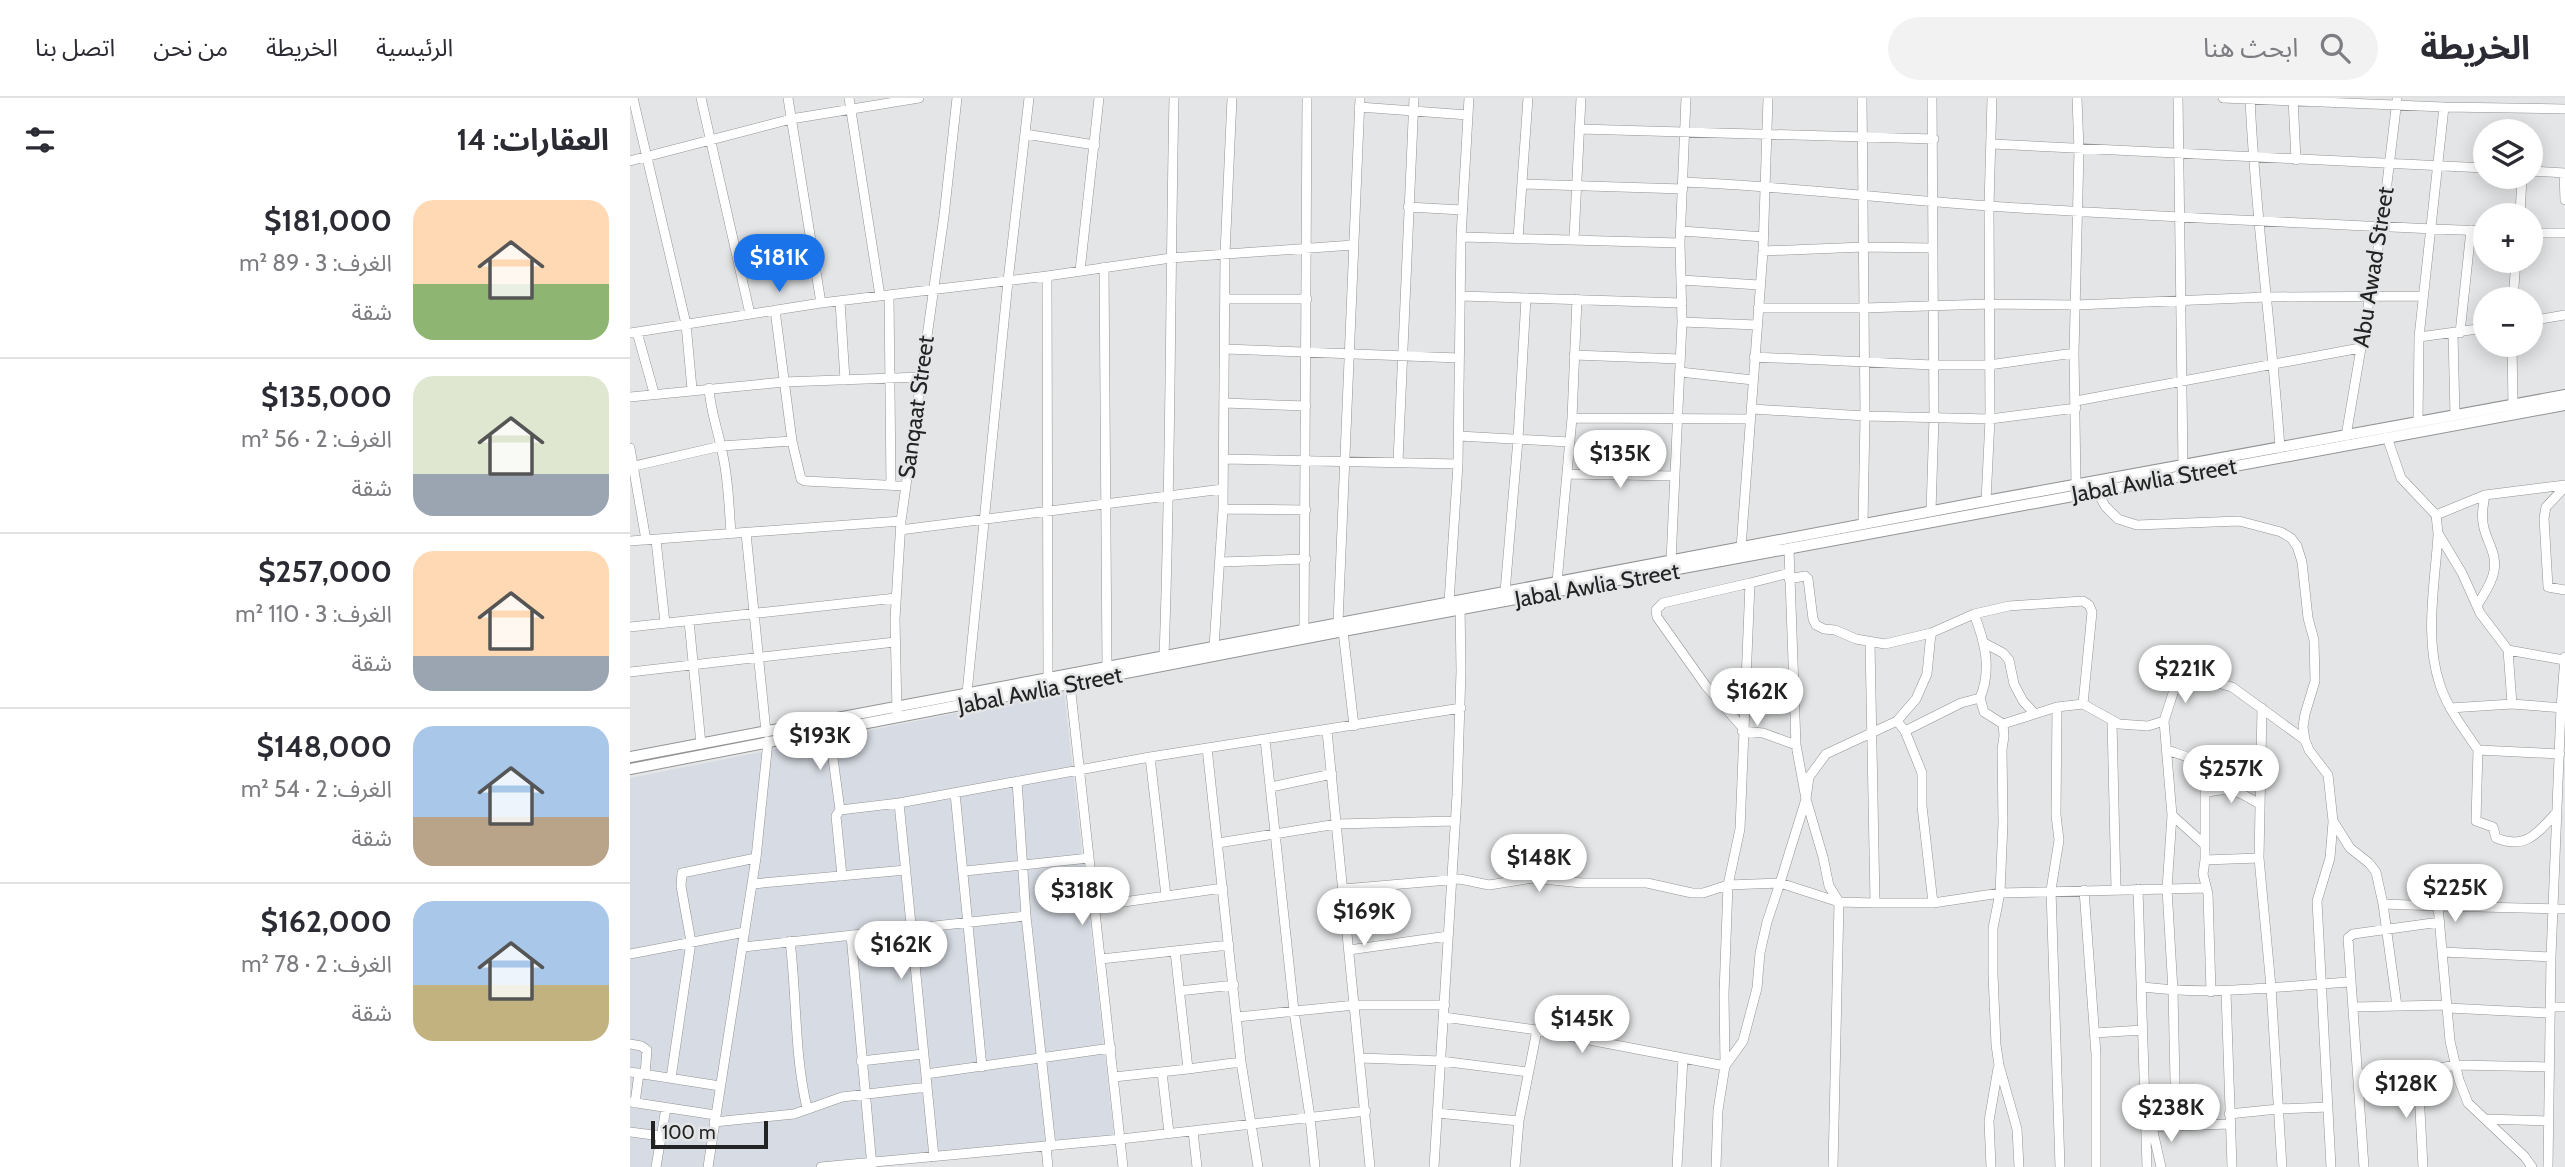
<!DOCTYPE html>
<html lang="ar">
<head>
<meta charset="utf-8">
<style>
  :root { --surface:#fff; --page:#f2f2f3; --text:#2b2b33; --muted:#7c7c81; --line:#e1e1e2; --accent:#1a73e8 }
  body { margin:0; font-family:Cabin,"Noto Sans Arabic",sans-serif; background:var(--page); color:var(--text); direction:rtl; height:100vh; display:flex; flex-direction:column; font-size:26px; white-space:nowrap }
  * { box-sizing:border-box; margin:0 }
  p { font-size:23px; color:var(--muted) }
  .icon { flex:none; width:38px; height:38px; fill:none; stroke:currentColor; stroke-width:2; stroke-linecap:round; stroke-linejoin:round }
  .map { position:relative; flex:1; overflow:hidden; direction:ltr }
  .sheet { display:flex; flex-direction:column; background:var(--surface); width:630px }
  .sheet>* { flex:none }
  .tools { position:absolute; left:1843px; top:21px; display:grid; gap:14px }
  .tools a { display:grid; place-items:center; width:70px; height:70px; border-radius:50%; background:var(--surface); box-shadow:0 4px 18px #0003; font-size:35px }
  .scale { position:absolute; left:21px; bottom:18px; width:117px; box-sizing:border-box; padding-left:7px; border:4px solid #232323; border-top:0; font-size:19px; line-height:24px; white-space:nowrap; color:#232323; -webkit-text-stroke:5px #e4e5e6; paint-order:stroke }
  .price { position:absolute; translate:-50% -60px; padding:0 16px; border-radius:24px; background:#fff; color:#222; font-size:23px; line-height:46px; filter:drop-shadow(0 2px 4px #0008) }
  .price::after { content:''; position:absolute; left:50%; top:42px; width:21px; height:16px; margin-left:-10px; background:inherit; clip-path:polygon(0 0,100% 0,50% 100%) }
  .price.selected { background:var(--accent); color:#fff }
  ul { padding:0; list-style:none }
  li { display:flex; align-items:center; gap:21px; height:175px; padding:0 21px }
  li+li { border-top:2px solid var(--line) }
  li span { display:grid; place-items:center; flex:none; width:196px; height:140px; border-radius:21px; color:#555 }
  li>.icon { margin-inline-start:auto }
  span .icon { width:84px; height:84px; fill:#fffc; stroke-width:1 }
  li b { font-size:30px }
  h2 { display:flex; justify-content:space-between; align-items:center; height:84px; padding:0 21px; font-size:30px }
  header { display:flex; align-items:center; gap:42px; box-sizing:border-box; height:98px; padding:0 35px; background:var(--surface); border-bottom:2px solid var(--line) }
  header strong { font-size:33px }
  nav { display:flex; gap:38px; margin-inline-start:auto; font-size:24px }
  .search { width:490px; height:63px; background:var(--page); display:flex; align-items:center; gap:18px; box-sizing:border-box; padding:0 24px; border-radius:38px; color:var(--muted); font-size:26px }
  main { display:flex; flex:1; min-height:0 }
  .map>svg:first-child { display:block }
</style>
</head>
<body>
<header>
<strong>الخريطة</strong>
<div class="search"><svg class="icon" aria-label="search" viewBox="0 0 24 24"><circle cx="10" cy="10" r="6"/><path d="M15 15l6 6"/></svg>ابحث هنا</div>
<nav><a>الرئيسية</a><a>الخريطة</a><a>من نحن</a><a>اتصل بنا</a></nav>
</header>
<main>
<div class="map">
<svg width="1935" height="1069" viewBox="0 0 1935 1069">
  <rect width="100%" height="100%" fill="#e4e5e6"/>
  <path fill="#d7dbe3" d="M 434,594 L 484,1037 L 251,1069 L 0,1069 L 0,680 Z"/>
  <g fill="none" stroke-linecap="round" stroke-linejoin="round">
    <g stroke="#929394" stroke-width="10">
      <path id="minor" d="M 3,0 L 56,226 L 62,291
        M 71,0 L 120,216
        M 158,0 L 191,205
        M 219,0 L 250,198
        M 1232,0 L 1235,318 L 1233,426
        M 1548,0 L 1553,368
        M 1593,0 L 1814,9 L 1935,11
        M 1620,0 C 1625,117 1642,233 1650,350
        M 1663,0 L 1666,62
        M 729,9 L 838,17
        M 949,31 L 1304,41
        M 395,36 L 465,47
        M 1362,46 L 1855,70
        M 0,63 L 161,21 L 289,0
        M 1900,73 L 1935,75
        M 1934,75 L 1935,102
        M 1053,84 C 1156,88 1257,101 1359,108 C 1524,119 1690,126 1855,133
        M 892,86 L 1053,91
        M 778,109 L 832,112
        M 1890,117 L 1892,79
        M 1052,133 L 1134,139
        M 1900,135 L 1935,135
        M 831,139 L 1050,145
        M 888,141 L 898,0
        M 944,141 L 951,0
        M 1133,153 L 1234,149 L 1303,150
        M 474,169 L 477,569
        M 450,173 L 469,0
        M 417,178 L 418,580
        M 1052,182 L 1129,187
        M 259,197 L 261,388
        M 830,198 L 1052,205
        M 596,201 L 677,201
        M 1883,201 L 1886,163
        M 210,203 L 215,282
        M 1128,210 L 1234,210 L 1359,206 L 1446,207 L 1637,199 L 1793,198
        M 145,212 L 162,343 L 171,381 L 175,383 L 274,388
        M 1900,223 L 1935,217
        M 1052,224 L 1127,227
        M 7,234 L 24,295
        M 0,235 L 191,205 L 417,178 L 541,160 L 723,147
        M 1830,235 L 1841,132
        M 1823,236 L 1825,317
        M 1789,239 L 1855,230
        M 1882,247 L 1883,307
        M 595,251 L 829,260
        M 944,257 L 1050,261
        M 1124,259 L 1303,267 L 1359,267 L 1444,255
        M 1050,274 L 1123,282
        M 79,290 C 80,311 87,329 91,349 C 98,377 99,407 101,436
        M 0,299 L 154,284 L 291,279
        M 1446,303 L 1730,250
        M 594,305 L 676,308
        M 1122,311 L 1235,318 L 1360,321 L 1446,310
        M 942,320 L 1121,321
        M 1788,323 L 1789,239 L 1814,9
        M 829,338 L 939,344
        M 1716,338 L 1752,127 L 1767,2
        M 1757,339 L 1771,380 L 1806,417 L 1808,435 L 1832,475 L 1850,515 L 1878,552 L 1882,606 L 1934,610
        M 0,350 L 16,442
        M 594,361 L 828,366
        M 768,364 L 784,0
        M 0,369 L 91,348 L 162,343
        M 937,376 L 1044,378
        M 1446,387 L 1444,255 L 1449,52 L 1447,0
        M 1935,389 L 1916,409 L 1914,420 L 1918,489 L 1935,492
        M 1467,393 L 1475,408 L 1488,421 L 1507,427 L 1609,423 L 1651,434 L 1661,440 L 1667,448 L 1672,464 L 1678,520 L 1684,542 L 1685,583 L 1675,616 L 1673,629 L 1675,642 L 1679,652 L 1698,677 L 1703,723 L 1720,750 L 1739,765 L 1746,774 L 1753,806 L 1808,808 L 1820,943 L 1829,982 L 1838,1005 L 1895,1059 L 1902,1069
        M 1356,403 L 1360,321 L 1359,108 L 1362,0
        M 593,411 L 676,412
        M 1301,413 L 1304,320 L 1302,0
        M 1806,417 L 1855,397 L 1935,387
        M 270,432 L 593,391
        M 116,435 L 136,634
        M 1808,437 C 1805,486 1794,540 1810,587 C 1818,611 1834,631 1848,652 L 1930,656
        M 26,442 L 35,525
        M 0,443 L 271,423
        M 1111,450 L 1133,153 L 1138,0
        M 1159,452 L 1166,647 L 1176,701 L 1193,759 L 1199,788 L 1209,804 L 1203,1069
        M 1041,463 L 1052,224 L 1050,145 L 1056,0
        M 591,464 L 676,461
        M 1159,481 L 1175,478 L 1178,481 L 1183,521 L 1186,527 L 1194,531 L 1205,532 L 1226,541 L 1255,546 L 1301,535
        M 927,484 L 942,320 L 947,201
        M 875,494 L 888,341 L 896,200
        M 819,504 L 828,366 L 831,139 L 839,0
        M 1847,508 C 1853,497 1862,486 1864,473 C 1867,456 1858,446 1854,430 C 1851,419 1853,408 1855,397
        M 59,523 L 71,646
        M 708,525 L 730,0
        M 0,529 L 266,500
        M 674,532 L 677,0
        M 713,533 L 724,628
        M 1240,544 L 1245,805
        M 1356,546 L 1373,555 L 1379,562 L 1384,586 L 1393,603 L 1404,615
        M 584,549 L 593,411 L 595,156 L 602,0
        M 1878,552 L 1934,562
        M 534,558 C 541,372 540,186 544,0
        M 0,574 L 265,544
        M 440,586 L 493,1069
        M 337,595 L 378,183 L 399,0
        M 1350,600 L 1354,614 L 1373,626 L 1374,638 L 1372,652 L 1373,725 L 1370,795 L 1363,830 L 1363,876 L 1366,947 L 1369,967 L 1387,1031 L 1389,1069
        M 1427,609 L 1426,717 L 1429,742 L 1421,792 L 1430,1069
        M 1632,610 L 1629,760 L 1641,889 L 1652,1069
        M 1820,610 L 1882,606
        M 267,614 L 265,521 L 271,423 L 314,118 L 327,0
        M 1267,623 L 1275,633 L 1292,675 L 1292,708 L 1303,805
        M 1482,623 L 1486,791
        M 1373,626 L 1427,609 L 1453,606 L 1489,626 L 1518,628 L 1534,623 L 1544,592 L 1562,578 L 1602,589 L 1675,642
        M 1112,629 L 1076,588 L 1027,519 L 1026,512 L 1033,505 L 1120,485
        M 199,631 L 210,712
        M 697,633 L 740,1069
        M 1112,633 L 1133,635 L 1166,647
        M 1275,633 L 1331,605 L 1350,600 C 1362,572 1355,544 1344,516
        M 635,641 L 664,913 L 680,1019 L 685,1069
        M 577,650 L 611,964 L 628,1069
        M 1537,652 C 1553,658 1569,659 1575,677 L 1575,762 L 1573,776 L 1578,796 L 1581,894
        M 1848,652 L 1846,723 L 1863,729 L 1866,740 C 1897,752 1907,735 1927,714
        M 520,659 L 536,798
        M 387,683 L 396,818 L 421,1048
        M 641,689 L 702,676
        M 325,695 L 352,969
        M 1575,695 C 1601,688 1605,692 1628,705
        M 269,705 L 304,1059
        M 1542,717 L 1575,747
        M 588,745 L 707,726 L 824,723
        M 1575,762 L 1629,760
        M 335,773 L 459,760
        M 212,778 L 206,718 L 210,712 L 269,705 L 520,659 L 831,610
        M 122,786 L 276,772
        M 713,791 L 830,781 L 859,787 L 903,780 L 952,785 L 1017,785 L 1062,795 L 1073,795 L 1098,787 L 1150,785 L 1176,701 L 1179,679 L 1196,656 L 1267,623 L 1286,601 L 1297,576 L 1301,535 L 1344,516 L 1379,508 L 1453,503 L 1459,507 L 1462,514 L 1453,606
        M 1508,791 L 1517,1069
        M 1454,792 L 1466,956 L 1466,1069
        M 1753,806 L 1767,908
        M 465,808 L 593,790
        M 1808,808 L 1935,811
        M 221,837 L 242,1069
        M 160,843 C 167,899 164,955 177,1010
        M 113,849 L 396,818
        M 719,852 L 818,838
        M 545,853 L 558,971 L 611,964
        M 1812,854 L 1921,859
        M 0,856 L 115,834
        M 471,861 L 599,847
        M 1513,889 C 1585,898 1649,888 1721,884
        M 549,893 L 604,887
        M 1596,894 L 1602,1069
        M 1723,909 L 1817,907
        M 1920,909 L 1935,909
        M 1818,910 L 1919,915
        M 607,919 L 725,907 L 815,907
        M 814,919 L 907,932 L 1095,968 L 1113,943 L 1127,890 L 1130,855 L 1137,824 L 1150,785 L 1209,804 L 1245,805 L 1303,805 L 1370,795 L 1537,791 L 1542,717 L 1534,623
        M 1464,935 L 1513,932
        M 0,946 L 11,948 L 17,952 L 15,976
        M 731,960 L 811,963 L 898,974
        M 231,963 L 293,956
        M 0,974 L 90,988
        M 532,974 L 539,1035
        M 1788,974 L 1793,1069
        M 296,976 L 481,950
        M 1728,976 L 1788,974 L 1826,967 L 1918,969
        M 484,979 L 558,971
        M 41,980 L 61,844 L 51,788 L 52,775 L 126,760
        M 0,1004 L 85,1017
        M 5,1005 L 9,975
        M 807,1015 L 889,1023
        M 1599,1016 L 1648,1011 L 1698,1009
        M 1855,1021 L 1918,1023
        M 84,1024 L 164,1016 L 212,999 L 297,989
        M 1546,1028 L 1543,893 L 1537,791 L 1576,790
        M 1517,1029 L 1600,1026
        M 1522,1029 L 1531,1069
        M 563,1033 L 567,1069
        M 0,1034 L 31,1038
        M 416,1048 L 418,1069
        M 26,1069 L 36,1010
        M 78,1069 L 126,760 L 138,643
        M 191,1069 L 491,1041 L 736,1013
        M 804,1069 L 827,697 L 831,573 L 830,505
        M 885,1069 L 889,1023 L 907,932
        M 1047,1069 L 1053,960
        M 1086,1069 L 1088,1012 L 1095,968 L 1094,896 L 1098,787 L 1110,731 L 1120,485 L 1159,475
        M 1361,1069 L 1359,1023 L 1368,970
        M 1701,1069 L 1687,803 L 1700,760 L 1703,724
        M 1734,1069 L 1718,840 L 1723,836 L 1810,824
        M 1918,1069 L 1921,859 L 1931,610 L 1935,559"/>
    </g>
    <g stroke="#929394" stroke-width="12">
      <path id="major" d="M 0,659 L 1356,403 L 1935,297
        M 0,671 L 713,533 L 1935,307"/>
    </g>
    <use href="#minor" stroke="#fff" stroke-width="9"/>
    <use href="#major" stroke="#fff" stroke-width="10"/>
  </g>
  <g text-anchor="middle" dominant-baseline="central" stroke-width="5" stroke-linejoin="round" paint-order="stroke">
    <g font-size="23" fill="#232323" stroke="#e4e5e6">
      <text transform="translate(1743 169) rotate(-81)">Abu Awad Street</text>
      <text transform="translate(286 309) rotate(-82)">Sanqaat Street</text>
      <text transform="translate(1524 382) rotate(-10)">Jabal Awlia Street</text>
      <text transform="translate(967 487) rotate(-10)">Jabal Awlia Street</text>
      <text transform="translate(410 592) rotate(-11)">Jabal Awlia Street</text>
    </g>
  </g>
</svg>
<div class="tools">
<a><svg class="icon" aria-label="layers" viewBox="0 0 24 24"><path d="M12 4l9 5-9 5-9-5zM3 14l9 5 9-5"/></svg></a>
<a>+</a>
<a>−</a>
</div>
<div class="scale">100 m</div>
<b class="price selected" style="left:149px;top:196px">$181K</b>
<b class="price" style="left:990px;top:392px">$135K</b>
<b class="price" style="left:1555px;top:607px">$221K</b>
<b class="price" style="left:1127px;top:630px">$162K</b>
<b class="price" style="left:190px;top:674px">$193K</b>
<b class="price" style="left:1601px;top:707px">$257K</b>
<b class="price" style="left:909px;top:796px">$148K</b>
<b class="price" style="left:1825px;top:826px">$225K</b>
<b class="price" style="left:452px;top:829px">$318K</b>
<b class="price" style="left:734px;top:850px">$169K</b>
<b class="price" style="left:271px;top:883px">$162K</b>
<b class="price" style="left:952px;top:957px">$145K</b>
<b class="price" style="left:1776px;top:1022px">$128K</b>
<b class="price" style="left:1541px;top:1046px">$238K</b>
</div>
<section class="sheet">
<h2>العقارات: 14<svg class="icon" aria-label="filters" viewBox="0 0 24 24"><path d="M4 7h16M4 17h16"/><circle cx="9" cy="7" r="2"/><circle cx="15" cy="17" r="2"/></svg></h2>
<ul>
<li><span style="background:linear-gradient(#ffd9b3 60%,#8fb573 0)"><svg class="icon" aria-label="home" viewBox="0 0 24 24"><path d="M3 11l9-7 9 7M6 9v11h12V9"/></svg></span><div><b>$181,000</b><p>الغرف: 3 · 89 m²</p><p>شقة</p></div></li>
<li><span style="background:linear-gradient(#dfe7d0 70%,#9aa5b1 0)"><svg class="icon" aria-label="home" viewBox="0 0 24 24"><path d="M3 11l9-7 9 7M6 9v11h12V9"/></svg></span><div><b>$135,000</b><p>الغرف: 2 · 56 m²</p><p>شقة</p></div></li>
<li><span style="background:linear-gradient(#ffd9b3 75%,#9aa5b1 0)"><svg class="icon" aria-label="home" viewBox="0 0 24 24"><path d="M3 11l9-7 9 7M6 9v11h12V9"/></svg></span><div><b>$257,000</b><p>الغرف: 3 · 110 m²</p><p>شقة</p></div></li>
<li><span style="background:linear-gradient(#a9c7e8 65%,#b9a48a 0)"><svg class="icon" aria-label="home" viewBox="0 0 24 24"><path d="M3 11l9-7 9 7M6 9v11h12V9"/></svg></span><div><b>$148,000</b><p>الغرف: 2 · 54 m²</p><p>شقة</p></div></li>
<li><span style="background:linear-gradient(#a9c7e8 60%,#c2b280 0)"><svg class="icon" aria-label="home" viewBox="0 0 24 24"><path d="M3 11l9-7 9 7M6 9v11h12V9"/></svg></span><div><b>$162,000</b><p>الغرف: 2 · 78 m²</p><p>شقة</p></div></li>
</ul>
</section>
</main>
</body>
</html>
